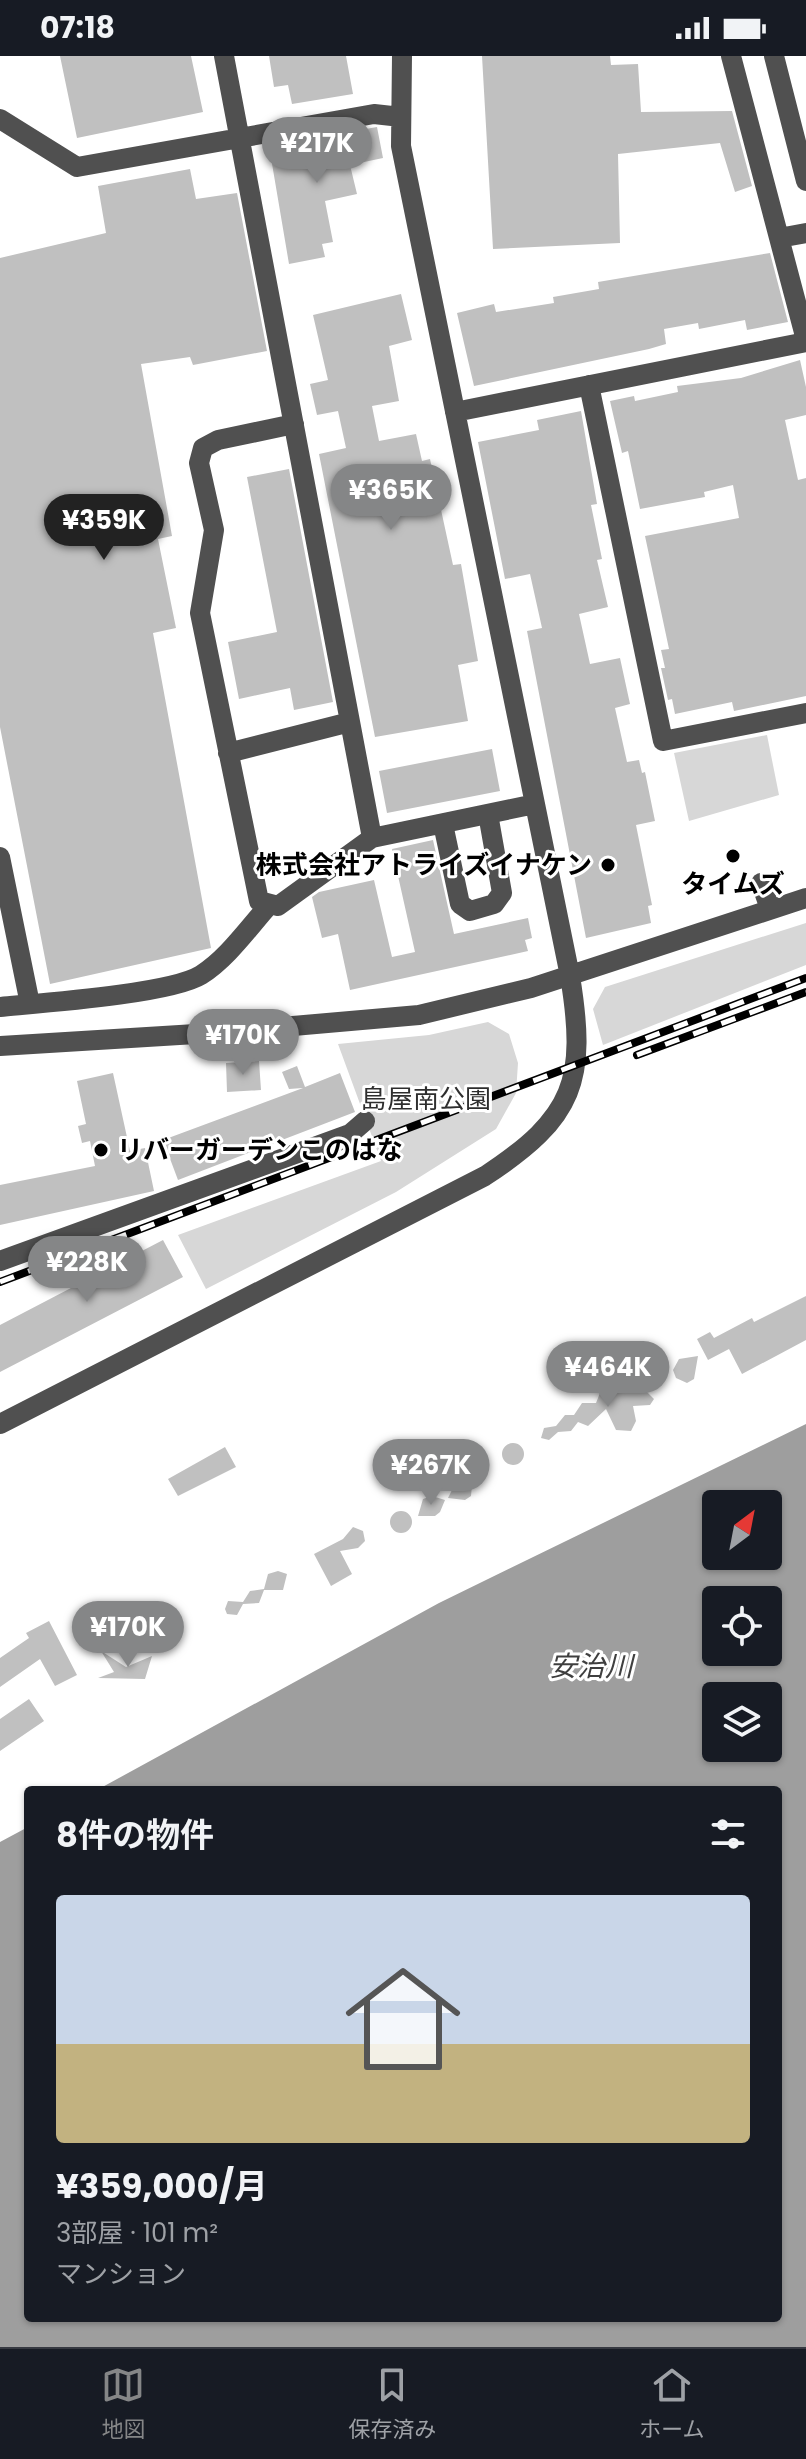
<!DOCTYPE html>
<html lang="ja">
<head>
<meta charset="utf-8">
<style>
  :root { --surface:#171b24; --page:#242831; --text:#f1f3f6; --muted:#9ea1a6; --line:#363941; --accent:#858687 }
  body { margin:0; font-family:Poppins,"Noto Sans JP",sans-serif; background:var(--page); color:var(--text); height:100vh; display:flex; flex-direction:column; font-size:30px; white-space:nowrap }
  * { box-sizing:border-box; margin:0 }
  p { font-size:26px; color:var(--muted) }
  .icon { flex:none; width:44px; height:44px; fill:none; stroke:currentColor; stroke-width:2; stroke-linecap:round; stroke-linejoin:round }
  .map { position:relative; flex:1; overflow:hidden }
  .panel { position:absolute; left:24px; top:1730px; width:758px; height:536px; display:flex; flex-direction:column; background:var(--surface); border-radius:8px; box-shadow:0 2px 6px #0004 }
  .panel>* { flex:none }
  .needle { width:52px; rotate:32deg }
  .controls { position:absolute; left:702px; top:1434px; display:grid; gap:16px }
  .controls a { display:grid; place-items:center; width:80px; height:80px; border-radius:8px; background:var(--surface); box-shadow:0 2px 6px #0004; font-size:40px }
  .price { position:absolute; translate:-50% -68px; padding:0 18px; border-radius:28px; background:var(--accent); color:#fff; font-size:26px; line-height:52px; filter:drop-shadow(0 2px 4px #0008) }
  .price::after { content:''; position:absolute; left:50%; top:48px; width:24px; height:18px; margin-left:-12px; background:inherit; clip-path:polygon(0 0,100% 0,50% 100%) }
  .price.current { background:#222; color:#fff }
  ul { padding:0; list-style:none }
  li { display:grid; align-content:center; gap:16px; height:424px; padding:0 32px }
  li+li { border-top:2px solid var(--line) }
  li span { display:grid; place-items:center; height:248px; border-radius:8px; color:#555 }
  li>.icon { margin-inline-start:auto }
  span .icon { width:144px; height:144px; fill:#fffc; stroke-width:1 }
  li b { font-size:34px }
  h2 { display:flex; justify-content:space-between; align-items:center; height:96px; padding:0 32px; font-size:34px }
  .status { display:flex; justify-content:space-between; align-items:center; height:56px; padding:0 40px; background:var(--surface); direction:ltr }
  .status svg { height:22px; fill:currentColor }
  .tabs { display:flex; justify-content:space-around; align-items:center; height:112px; border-top:2px solid var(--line); background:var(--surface); font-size:22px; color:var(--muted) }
  .tabs a { display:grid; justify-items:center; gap:4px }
  .tabs .current { color:var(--accent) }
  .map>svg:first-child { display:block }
</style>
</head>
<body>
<div class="status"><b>07:18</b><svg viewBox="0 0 49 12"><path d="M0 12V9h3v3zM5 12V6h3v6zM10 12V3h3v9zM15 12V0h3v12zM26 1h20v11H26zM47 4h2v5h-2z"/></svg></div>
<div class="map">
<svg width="806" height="2291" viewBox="0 0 806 2291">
  <rect width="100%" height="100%" fill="#fff"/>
  <path fill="#d7d7d7" d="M 767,679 L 779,739 L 689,765 L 674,697 Z
    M 806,867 L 806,909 L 603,989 L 593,953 L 605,931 Z
    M 488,966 L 509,978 L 518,1007 L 516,1037 L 496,1073 L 396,1136 L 206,1233 L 178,1179 L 381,1105 L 338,988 L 429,979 Z"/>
  <path fill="#9e9e9e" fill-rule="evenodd" d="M 806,1368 L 806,2291 L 0,2291 L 0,1786 L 28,1771 L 28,2262 L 778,2262 L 778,1734 L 97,1734 L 439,1547 ZM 716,1448 L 768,1448 L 768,1500 L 716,1500 ZM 716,1544 L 768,1544 L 768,1596 L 716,1596 ZM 716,1640 L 768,1640 L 768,1692 L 716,1692 Z"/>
  <path fill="#c0c0c0" d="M 60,0 L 191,0 L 203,56 L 77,82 Z
    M 269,0 L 346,0 L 353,38 L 292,48 L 288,29 L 274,31 Z
    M 482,0 L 610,0 L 611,9 L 638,8 L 641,56 L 732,55 L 752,130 L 735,136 L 720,87 L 618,98 L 620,187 L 493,193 Z
    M 377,71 L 383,102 L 350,109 L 357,138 L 325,145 L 333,186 L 322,188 L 325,201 L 289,208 L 269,90 Z
    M 190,113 L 196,143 L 237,137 L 267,295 L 193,309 L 190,301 L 141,308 L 172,480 L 158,483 L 176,572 L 153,577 L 211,892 L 50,928 L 0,671 L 0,202 L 106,177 L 98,130 Z
    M 770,197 L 788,266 L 747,274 L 745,264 L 699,273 L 698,267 L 664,273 L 666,288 L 649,293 L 474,330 L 457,257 L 494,248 L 496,256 L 554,247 L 553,241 L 599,233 L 598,226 Z
    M 401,238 L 412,284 L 389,290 L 399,345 L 372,350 L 379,385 L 416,378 L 422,405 L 430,403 L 453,509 L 461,508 L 478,605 L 458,609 L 468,665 L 375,681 L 319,398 L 346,392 L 338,355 L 317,359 L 310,328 L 328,324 L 313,259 Z
    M 800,304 L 806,331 L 806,359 L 785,364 L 798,424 L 806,422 L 806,640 L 734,655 L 732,646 L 675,658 L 672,643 L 668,644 L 661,612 L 665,612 L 661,594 L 669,593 L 645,480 L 739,462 L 733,429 L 704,436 L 705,441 L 640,453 L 628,395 L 622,397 L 610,345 L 634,340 L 635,345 L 678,336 L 677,330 L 741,322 Z
    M 581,355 L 597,448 L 591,449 L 602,503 L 597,504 L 608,551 L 579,558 L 590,608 L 620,602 L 630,648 L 615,652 L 627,706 L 639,704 L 642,717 L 645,716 L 655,765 L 636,769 L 652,849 L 648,850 L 651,867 L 586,882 L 527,575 L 542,572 L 530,518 L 505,523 L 478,386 L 539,374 L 537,364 Z
    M 289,413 L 333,646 L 294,654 L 290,632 L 239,643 L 228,586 L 277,576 L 247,421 Z
    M 492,693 L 500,735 L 387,757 L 379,715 Z
    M 433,784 L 454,878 L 528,862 L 532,882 L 525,884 L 528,895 L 350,934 L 338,878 L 322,882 L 312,841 L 319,836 L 374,824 L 392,901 L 415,896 L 392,793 Z
    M 259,1005 L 261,1034 L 227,1036 L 226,1007 Z
    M 297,1010 L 305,1031 L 340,1017 L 355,1056 L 178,1124 L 163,1084 L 303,1032 L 289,1033 L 282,1016 Z
    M 113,1017 L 130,1095 L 145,1092 L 154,1135 L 0,1169 L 0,1129 L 95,1110 L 90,1085 L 82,1087 L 78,1070 L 86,1068 L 77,1025 Z
    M 163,1184 L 183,1221 L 0,1316 L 0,1269 Z
    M 806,1240 L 806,1284 L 742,1318 L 729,1293 L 708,1304 L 697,1283 L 710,1276 L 714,1282 L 752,1262 L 754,1266 Z
    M 698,1300 L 694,1323 L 687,1327 L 676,1322 L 673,1314 L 679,1303 Z
    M 635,1318 L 642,1320 L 644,1333 L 654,1343 L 650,1349 L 633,1350 L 636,1365 L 631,1375 L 616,1374 L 606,1353 L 588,1370 L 578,1366 L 571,1375 L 558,1376 L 549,1384 L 541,1382 L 544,1372 L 556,1370 L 565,1359 L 574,1359 L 582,1347 L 596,1347 L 600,1337 L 611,1336 L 618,1328 L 627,1328 Z
    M502 1398a11 11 0 1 1 22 0a11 11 0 1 1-22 0Z
    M 225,1391 L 236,1411 L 178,1440 L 168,1423 Z
    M 457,1424 L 464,1423 L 472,1429 L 471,1440 L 465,1444 L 448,1442 Z
    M 432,1440 L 445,1444 L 440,1456 L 435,1460 L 418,1460 L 423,1443 Z
    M390 1466a11 11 0 1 1 22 0a11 11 0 1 1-22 0Z
    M 353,1471 L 363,1475 L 365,1485 L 358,1492 L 340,1495 L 352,1518 L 331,1530 L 314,1498 L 343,1483 Z
    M 278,1515 L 287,1518 L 283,1534 L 264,1534 L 259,1547 L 243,1548 L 237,1559 L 227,1558 L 225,1553 L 228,1545 L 243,1546 L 250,1535 L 264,1533 L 268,1518 Z
    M 49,1565 L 77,1619 L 55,1630 L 40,1603 L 0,1631 L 0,1602 L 29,1582 L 26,1577 Z
    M 101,1595 L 126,1611 L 152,1600 L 145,1623 L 98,1622 L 114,1616 Z
    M 29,1643 L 44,1665 L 0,1695 L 0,1663 Z"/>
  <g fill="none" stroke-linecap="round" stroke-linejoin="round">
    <path stroke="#505050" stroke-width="20" d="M 224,0 L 372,782
      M 731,0 L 806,284
      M 774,0 L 806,125
      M 0,63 L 77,111 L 374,58 L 401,61
      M 779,182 L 806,177
      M 589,329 L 663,685 L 806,657
      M 455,356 L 806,286
      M 294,368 L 218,384 L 203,392 L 199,407 L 214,474 L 200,557 L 259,845 L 278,850 L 372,782 L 535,748
      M 228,697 L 350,666
      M 443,768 L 460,848 L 470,855 L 494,848 L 502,837 L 488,758
      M 0,801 L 30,948
      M 761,827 L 770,853
      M 0,951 C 42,947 170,938 201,919 C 228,902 249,871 270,848
      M 0,990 L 212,977 L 419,959 L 531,932 L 806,842
      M 0,1205 L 350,1078 L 365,1065
      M 0,1368 L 485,1120 C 575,1061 587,1024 570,920 L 401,90 L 402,0"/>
    <g stroke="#000" stroke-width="8">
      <path id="rail" d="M 637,999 L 806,936
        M 0,1226 L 806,922"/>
    </g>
    <use href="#rail" stroke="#fff" stroke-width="5" stroke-dasharray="15" stroke-linecap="butt"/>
  </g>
  <g fill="#000" stroke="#fff" stroke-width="3">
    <circle cx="733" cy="800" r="8"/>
    <circle cx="608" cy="809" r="8"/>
    <circle cx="101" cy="1094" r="8"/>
  </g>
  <g text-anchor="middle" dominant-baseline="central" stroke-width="6" stroke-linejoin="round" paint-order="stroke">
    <g font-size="26" font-weight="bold" fill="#000" stroke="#fff" text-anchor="end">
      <text x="592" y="809">株式会社アトライズイナケン</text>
      <text x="733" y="828" text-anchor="middle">タイムズ</text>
      <text x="117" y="1094" text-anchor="start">リバーガーデンこのはな</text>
    </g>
    <g font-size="26" fill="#2e2e2e" stroke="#fff">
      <text x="426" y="1043">島屋南公園</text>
    </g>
    <g font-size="28" font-style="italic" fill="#3f3f3f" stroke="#fff">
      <text x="591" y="1610">安治川</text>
    </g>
  </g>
</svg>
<div class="controls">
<a><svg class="needle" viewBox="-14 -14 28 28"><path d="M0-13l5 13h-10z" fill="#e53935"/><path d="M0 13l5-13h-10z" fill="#9ea1a6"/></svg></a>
<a><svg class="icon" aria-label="locate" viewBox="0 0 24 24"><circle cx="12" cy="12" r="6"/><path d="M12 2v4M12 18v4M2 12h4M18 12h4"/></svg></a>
<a><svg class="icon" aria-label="layers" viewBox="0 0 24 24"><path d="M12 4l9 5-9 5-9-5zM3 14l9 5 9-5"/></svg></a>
</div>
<b class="price" style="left:317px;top:129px">¥217K</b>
<b class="price" style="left:391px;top:476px">¥365K</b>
<b class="price current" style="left:104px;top:506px">¥359K</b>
<b class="price" style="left:243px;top:1021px">¥170K</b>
<b class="price" style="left:87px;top:1248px">¥228K</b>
<b class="price" style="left:608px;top:1353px">¥464K</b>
<b class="price" style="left:431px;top:1451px">¥267K</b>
<b class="price" style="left:128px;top:1613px">¥170K</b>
<section class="panel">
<h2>8件の物件<svg class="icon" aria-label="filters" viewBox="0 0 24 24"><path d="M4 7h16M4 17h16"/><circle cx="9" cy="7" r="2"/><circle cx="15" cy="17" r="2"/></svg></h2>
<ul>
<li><span style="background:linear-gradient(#c9d6e8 60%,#c2b280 0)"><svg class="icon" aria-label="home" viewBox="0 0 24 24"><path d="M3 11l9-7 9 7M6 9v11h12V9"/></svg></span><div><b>¥359,000/月</b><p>3部屋 · 101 m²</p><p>マンション</p></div></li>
</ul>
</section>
</div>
<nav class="tabs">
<a class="current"><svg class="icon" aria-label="map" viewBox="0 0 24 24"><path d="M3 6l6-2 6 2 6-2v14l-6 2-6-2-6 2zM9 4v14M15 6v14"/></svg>地図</a>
<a><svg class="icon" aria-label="saved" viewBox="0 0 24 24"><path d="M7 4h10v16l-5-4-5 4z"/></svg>保存済み</a>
<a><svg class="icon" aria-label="home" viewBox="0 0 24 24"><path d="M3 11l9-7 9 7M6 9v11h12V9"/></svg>ホーム</a>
</nav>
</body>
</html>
